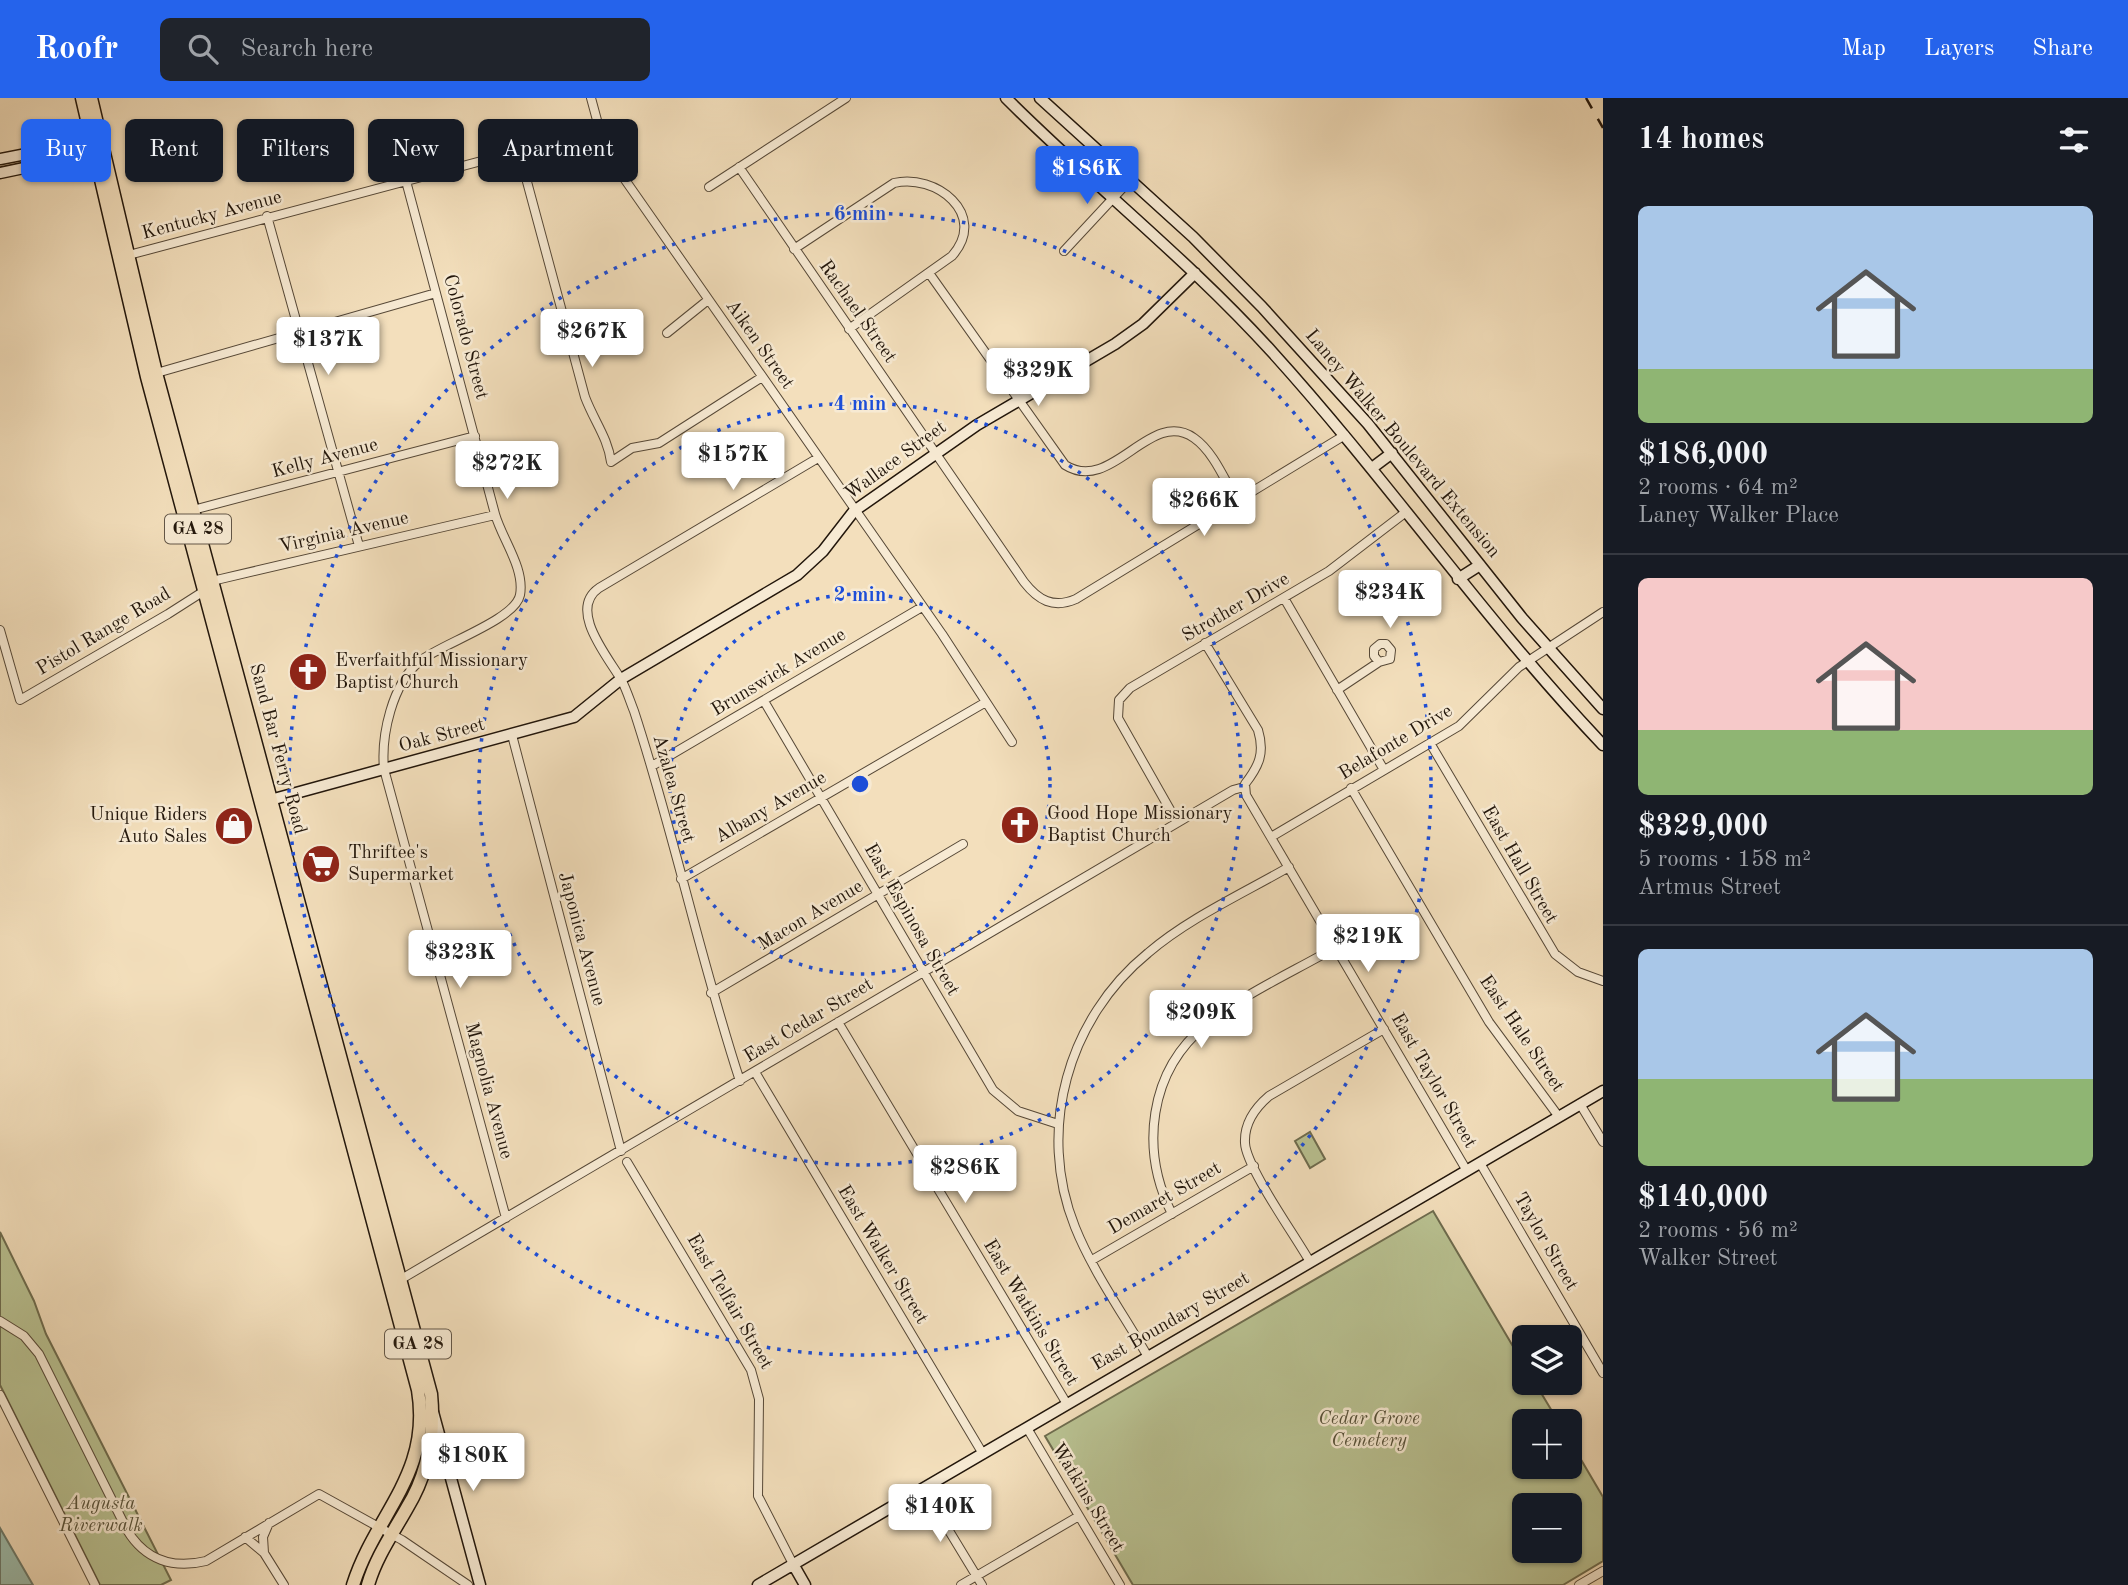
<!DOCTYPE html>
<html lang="en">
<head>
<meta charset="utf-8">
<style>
  :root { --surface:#171b24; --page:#20242c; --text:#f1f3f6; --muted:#9ea1a6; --line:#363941; --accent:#2563eb }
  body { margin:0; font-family:"Old Standard TT",serif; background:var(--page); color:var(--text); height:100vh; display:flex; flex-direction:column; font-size:26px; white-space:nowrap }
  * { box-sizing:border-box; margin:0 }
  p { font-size:23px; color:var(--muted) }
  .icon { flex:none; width:38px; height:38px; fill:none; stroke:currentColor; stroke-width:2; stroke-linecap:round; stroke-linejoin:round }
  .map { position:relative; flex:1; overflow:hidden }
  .panel { display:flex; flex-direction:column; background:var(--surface); width:525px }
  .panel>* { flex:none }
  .banner { position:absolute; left:21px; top:21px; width:665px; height:63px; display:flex; gap:14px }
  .tools { position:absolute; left:1512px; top:1227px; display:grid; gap:14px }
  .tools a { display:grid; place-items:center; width:70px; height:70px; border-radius:10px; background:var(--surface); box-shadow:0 2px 5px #0004; font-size:35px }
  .price { position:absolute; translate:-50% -60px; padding:0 16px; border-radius:7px; background:#fff; color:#222; font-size:23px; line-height:46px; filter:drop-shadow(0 2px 4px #0008) }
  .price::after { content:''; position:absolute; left:50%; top:42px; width:21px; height:16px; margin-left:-10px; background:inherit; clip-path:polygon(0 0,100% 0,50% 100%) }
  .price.current { background:var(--accent); color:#fff }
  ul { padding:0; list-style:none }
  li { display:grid; align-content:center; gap:14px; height:371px; padding:0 35px }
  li+li { border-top:2px solid var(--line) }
  li span { display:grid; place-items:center; height:217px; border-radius:10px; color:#555 }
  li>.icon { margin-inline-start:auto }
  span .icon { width:126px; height:126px; fill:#fffc; stroke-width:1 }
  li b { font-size:30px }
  h2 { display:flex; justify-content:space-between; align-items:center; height:84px; padding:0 35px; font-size:30px }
  .pill { padding:0 24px; border-radius:10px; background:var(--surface); box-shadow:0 2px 5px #0004; font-size:24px; line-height:63px }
  .pill.current { background:var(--accent); color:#fff }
  header { display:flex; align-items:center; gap:42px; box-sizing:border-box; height:98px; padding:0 35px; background:var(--accent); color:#fff }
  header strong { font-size:33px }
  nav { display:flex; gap:38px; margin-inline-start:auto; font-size:24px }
  .search { width:490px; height:63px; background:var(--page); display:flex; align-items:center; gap:18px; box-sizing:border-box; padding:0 24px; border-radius:10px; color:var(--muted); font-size:26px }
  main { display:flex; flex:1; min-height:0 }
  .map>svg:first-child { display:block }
</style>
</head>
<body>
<header>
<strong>Roofr</strong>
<div class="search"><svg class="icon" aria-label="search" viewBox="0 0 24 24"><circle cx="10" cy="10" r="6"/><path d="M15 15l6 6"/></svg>Search here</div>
<nav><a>Map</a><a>Layers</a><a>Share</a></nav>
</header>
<main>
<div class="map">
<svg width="1603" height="1487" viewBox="0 0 1603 1487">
  <rect width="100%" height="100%" fill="#f3dfbc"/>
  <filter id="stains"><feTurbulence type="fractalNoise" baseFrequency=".00286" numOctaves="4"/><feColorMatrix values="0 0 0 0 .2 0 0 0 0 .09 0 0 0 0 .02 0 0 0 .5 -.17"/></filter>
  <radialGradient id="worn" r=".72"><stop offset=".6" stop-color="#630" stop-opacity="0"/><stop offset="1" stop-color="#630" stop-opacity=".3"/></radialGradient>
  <path fill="#b9c292" stroke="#6e6c4e" stroke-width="2" fill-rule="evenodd" d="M 1310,1034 L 1325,1061 L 1310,1070 L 1295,1043 Z
    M 1433,1113 L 1524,1267 L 1524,1284 L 1535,1285 L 1558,1323 L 1524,1323 L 1524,1368 L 1570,1368 L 1570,1343 L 1603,1399 L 1603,1463 L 1563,1487 L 1133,1487 L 1045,1338 ZM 1570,1407 L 1570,1452 L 1524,1452 L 1524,1407 Z
    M 0,1134 L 34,1203 L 46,1236 L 171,1482 L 161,1487 L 100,1487 L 0,1287 Z"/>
  <path fill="#9cbdad" stroke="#6b7a6c" stroke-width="2" d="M 0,1430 L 33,1487 L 0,1487 Z"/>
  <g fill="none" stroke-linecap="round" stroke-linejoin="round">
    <g stroke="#564837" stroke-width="10">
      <path id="street" d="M 591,0 L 604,48 L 614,66 L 942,536 L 1012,644
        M 519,54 L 585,299 C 594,323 608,340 611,364 L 632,350 L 659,345 L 762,279
        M 739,69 L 1024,484 C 1038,502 1053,511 1076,501 L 1345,337
        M 406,83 C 436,194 465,305 495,416 C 502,441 525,470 520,497 C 515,522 441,546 420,563 C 392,586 381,637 384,671 L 506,1120
        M 709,89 L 846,0
        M 267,118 L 359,448
        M 794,151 L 894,85 C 935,75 989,116 952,158 L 849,231
        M 1064,153 L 1130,82
        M 125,158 L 598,32
        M 929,175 L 1065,367 C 1112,397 1150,309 1194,340 C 1214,354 1225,383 1237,403
        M 667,235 L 708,202
        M 153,276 L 436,195
        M 189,413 L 475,338
        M 1284,500 L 1384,672
        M 0,532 L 20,602 L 168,516 L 204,493 L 212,483 L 495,417
        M 1205,545 L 1258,632 C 1265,655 1259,668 1245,686 L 1246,697 L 1467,1073
        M 1337,592 L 1379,564 L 1390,561 L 1391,552 L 1386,546 L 1380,546 L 1374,551 L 1374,558 L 1379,564
        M 764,603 L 993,992 L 1018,1013 L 1058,1026
        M 512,637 L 621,1053
        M 1430,645 L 1555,856 L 1578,874 L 1603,883
        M 652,668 L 922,509
        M 1351,690 L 1489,924 L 1559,1019
        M 1177,724 L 1118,620 L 1119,602 L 1130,590 L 1329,473 L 1406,414
        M 1271,739 L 1459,628 L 1519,569 L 1603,514
        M 681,781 L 986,604
        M 711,895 L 963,746
        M 838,924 L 1067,1306
        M 755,974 L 983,1356
        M 740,983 C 700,861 674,735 634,613 C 630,603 627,593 622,583 C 609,560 567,512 599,490 L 818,360
        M 1580,1006 L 1603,1044
        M 627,1064 L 751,1272 L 759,1301 L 758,1398 L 793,1466
        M 1480,1065 L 1603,1275
        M 1172,1116 C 1140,1052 1148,973 1207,926 C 1243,896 1295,873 1336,849
        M 1092,1162 L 1254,1068
        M 1310,1164 C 1296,1139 1246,1069 1245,1045 C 1244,1026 1255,1010 1269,998 L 1384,931
        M 398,1183 L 1233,692 L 1244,689
        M 0,1223 L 24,1238 L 39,1256 L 127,1432 C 145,1462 173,1471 206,1463 L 319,1396 L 402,1442 L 468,1487
        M 1148,1259 C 1124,1217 1093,1174 1075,1129 C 1036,1032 1068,920 1148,855 C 1189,820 1242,796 1289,769
        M 0,1297 L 95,1487
        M 1027,1330 L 1120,1487
        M 923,1390 L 982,1487
        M 245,1439 L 264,1455 L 263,1439 L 269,1425
        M 264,1455 L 284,1487
        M 961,1487 L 1079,1418
        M 1579,1487 L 1603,1473"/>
    </g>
    <g stroke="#22160b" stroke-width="13">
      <path id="secondary" d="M 1006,0 C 1093,87 1190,163 1273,255 C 1388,382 1485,523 1603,647
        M 1040,0 L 1193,139 L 1262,209 L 1368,326 L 1522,520 L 1603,611
        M 0,61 L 98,42
        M 0,75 L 100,54
        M 1372,370 L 1392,355
        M 1458,481 L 1480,467
        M 263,704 L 574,619 L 621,581 L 797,477 L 823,453 L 854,413 L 977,327 L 1115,246 L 1143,226 L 1195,175
        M 433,1314 L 480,1487
        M 793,1466 L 805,1487
        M 758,1487 L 1603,993"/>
    </g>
    <g stroke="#22160b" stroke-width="15">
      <path id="primary" d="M 82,0 L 147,279 L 418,1292 C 432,1376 376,1415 353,1487
        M 91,0 L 156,275 L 431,1296 C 435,1337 429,1374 407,1410 C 393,1435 376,1459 368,1487"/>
    </g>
    <use href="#street" stroke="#f7ead3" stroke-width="8"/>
    <use href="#secondary" stroke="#f7ead3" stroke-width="10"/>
    <use href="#primary" stroke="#f3dfbc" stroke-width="12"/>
    <path stroke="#22160b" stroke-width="2.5" stroke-dasharray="12 12" stroke-linecap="butt" d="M 1586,0 L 1603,30"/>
  </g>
  <g fill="none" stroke="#1d4ed8" stroke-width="3.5" stroke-dasharray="3.5 7">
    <circle cx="860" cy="686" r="190"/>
    <circle cx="860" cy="686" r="381"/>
    <circle cx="860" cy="686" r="571"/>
  </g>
  <defs>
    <g id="church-disc" transform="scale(2.0125)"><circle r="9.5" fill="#8f2418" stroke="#f7ead3"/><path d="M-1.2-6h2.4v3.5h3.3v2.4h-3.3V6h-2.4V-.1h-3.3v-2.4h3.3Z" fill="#fff"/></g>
    <g id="shop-disc" transform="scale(2.0125)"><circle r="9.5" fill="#8f2418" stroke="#f7ead3"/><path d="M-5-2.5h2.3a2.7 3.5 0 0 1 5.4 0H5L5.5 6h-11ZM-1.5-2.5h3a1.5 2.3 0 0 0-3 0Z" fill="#fff"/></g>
    <g id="supermarket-disc" transform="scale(2.0125)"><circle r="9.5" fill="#8f2418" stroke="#f7ead3"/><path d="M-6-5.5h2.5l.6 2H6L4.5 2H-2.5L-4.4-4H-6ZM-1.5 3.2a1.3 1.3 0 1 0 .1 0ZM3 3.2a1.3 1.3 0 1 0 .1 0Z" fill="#fff"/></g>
  </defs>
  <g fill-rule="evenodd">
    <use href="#church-disc" x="308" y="574"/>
    <use href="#church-disc" x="1020" y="727"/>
    <use href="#shop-disc" x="234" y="728"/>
    <use href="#supermarket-disc" x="321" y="766"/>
  </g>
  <g text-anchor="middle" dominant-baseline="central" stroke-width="5" stroke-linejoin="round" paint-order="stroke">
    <g fill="#f7ead3" stroke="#625647" stroke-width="2">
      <rect x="165" y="416.5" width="66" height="29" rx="5"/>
      <rect x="385" y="1231.5" width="66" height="29" rx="5"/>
    </g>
    <g font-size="18" font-weight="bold" fill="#22160b">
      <text x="198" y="431">GA 28</text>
      <text x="418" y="1246">GA 28</text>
    </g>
    <g font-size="19" fill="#22160b" stroke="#f7ead3">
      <text transform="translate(212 118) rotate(-15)">Kentucky Avenue</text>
      <text transform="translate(857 214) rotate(55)">Rachael Street</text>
      <text transform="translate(465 239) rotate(75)">Colorado Street</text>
      <text transform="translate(759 247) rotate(55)">Aiken Street</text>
      <text transform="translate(1402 346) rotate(50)">Laney Walker Boulevard Extension</text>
      <text transform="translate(325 361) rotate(-15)">Kelly Avenue</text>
      <text transform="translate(896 363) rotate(-36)">Wallace Street</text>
      <text transform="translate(344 435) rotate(-13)">Virginia Avenue</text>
      <text transform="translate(1236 510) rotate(-30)">Strother Drive</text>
      <text transform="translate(104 534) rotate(-31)">Pistol Range Road</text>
      <text transform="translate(779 575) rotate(-31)">Brunswick Avenue</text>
      <text transform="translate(442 638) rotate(-15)">Oak Street</text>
      <text transform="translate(1396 645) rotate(-31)">Belafonte Drive</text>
      <text transform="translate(277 651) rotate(75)">Sand Bar Ferry Road</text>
      <text transform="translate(673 691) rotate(74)">Azalea Street</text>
      <text transform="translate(771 710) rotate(-30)">Albany Avenue</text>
      <text transform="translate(1519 767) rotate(60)">East Hall Street</text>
      <text transform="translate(811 818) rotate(-31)">Macon Avenue</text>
      <text transform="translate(911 822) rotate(60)">East Espinosa Street</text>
      <text transform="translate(581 841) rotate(75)">Japonica Avenue</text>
      <text transform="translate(809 923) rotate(-31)">East Cedar Street</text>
      <text transform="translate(1521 936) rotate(56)">East Hale Street</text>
      <text transform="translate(1433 983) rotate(60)">East Taylor Street</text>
      <text transform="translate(488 993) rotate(75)">Magnolia Avenue</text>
      <text transform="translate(1165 1101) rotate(-30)">Demaret Street</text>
      <text transform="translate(1545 1144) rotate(60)">Taylor Street</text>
      <text transform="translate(882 1157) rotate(59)">East Walker Street</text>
      <text transform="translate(729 1204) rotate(60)">East Telfair Street</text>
      <text transform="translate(1030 1215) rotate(59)">East Watkins Street</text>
      <text transform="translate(1171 1224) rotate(-30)">East Boundary Street</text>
      <text transform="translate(1087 1400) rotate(59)">Watkins Street</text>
    </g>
    <g font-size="19" fill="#22160b" stroke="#f7ead3" text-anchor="start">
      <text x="335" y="563">Everfaithful Missionary<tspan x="335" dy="22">Baptist Church</tspan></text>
      <text x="1047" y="716">Good Hope Missionary<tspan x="1047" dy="22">Baptist Church</tspan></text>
      <text x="207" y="717" text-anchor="end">Unique Riders<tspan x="207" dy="22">Auto Sales</tspan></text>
      <text x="348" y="755">Thriftee's<tspan x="348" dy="22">Supermarket</tspan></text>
    </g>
    <g font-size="19" font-style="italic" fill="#57523a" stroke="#f7ead3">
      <text x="1369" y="1321">Cedar Grove<tspan x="1369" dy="22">Cemetery</tspan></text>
      <text x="101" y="1406">Augusta<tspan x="101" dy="22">Riverwalk</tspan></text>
    </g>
  </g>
  <circle cx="860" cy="686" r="10" fill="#1d4ed8" stroke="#f7ead3" stroke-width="3.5"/>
  <g font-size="21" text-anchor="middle" font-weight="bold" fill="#1d4ed8" stroke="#f7ead3" stroke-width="5" stroke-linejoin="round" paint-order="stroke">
    <text x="860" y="122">6 min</text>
    <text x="860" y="312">4 min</text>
    <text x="860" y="503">2 min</text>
  </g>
  <rect width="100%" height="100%" filter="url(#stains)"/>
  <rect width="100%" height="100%" fill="url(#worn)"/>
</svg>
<div class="tools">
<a><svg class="icon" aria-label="layers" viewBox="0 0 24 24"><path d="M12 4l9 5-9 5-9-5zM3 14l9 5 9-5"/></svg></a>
<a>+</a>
<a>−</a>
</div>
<b class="price current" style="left:1087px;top:108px">$186K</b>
<b class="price" style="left:592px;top:271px">$267K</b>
<b class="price" style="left:328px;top:279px">$137K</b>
<b class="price" style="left:1038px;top:310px">$329K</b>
<b class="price" style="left:733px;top:394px">$157K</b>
<b class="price" style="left:507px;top:403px">$272K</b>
<b class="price" style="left:1204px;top:440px">$266K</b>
<b class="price" style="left:1390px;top:532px">$234K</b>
<b class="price" style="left:1368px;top:876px">$219K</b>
<b class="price" style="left:460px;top:892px">$323K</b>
<b class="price" style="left:1201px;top:952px">$209K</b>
<b class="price" style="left:965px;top:1107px">$286K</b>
<b class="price" style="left:473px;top:1395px">$180K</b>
<b class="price" style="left:940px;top:1446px">$140K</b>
<div class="banner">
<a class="pill current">Buy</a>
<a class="pill">Rent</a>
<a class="pill">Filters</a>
<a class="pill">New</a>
<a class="pill">Apartment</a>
</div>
</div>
<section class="panel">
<h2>14 homes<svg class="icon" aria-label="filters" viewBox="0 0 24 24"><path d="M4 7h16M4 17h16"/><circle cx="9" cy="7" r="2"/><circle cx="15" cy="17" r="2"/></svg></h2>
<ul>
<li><span style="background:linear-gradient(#a9c7e8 75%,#8fb573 0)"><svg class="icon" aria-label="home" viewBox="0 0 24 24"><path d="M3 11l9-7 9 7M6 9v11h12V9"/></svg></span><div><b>$186,000</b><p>2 rooms · 64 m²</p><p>Laney Walker Place</p></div></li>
<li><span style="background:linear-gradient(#f6c9c9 70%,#8fb573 0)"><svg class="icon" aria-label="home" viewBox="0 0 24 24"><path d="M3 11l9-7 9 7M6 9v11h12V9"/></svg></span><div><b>$329,000</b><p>5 rooms · 158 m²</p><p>Artmus Street</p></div></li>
<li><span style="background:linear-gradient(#a9c7e8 60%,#8fb573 0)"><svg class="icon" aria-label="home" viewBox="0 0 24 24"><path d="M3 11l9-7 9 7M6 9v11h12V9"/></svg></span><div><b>$140,000</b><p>2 rooms · 56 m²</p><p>Walker Street</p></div></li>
</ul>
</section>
</main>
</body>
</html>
